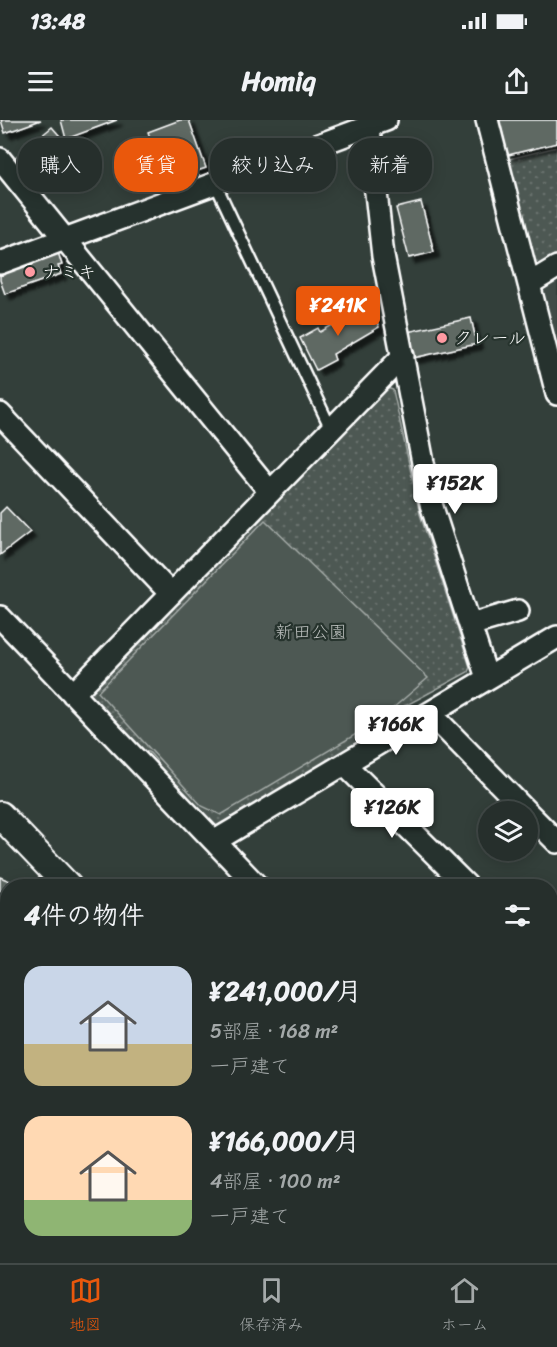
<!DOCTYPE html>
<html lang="ja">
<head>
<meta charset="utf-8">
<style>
  :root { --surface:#262f2c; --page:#323b38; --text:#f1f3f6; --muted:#a4a9a9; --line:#424a48; --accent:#ea580c }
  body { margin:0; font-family:Sriracha,"Klee One",sans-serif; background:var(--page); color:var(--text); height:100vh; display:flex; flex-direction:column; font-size:22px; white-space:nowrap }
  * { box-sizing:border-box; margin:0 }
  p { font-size:20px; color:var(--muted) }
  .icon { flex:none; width:33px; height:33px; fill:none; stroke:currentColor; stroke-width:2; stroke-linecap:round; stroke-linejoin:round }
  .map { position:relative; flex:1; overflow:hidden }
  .side { position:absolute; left:0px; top:759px; width:558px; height:384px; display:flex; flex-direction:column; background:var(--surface); border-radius:24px 24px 0 0; box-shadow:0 3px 15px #0003,0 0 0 2px var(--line) }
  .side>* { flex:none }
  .hud { position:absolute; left:18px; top:18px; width:522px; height:54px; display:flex; gap:12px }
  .buttons { position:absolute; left:478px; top:681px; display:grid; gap:12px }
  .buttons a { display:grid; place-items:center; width:60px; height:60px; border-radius:50%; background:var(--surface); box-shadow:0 3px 15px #0003,0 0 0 2px var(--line); font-size:30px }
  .price { position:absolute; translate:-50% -51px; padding:0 14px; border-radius:6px; background:#fff; color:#222; font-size:20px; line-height:39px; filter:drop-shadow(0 2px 3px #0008) }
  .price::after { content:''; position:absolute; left:50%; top:36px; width:18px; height:14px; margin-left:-9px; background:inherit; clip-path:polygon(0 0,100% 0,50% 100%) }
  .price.on { background:var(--accent); color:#fff }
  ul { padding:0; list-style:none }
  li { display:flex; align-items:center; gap:18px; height:150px; padding:0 24px }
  li span { display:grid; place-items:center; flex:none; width:168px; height:120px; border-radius:18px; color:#555 }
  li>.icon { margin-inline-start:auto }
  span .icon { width:72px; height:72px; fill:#fffc; stroke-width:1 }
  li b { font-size:26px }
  h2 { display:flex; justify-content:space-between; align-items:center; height:72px; padding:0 24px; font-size:26px }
  .chip { padding:0 21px; border-radius:24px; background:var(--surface); box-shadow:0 3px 15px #0003,0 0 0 2px var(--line); font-size:21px; line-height:54px }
  .chip.on { background:var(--accent); color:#fff }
  .status { display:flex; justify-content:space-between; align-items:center; height:42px; padding:0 30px; background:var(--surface); direction:ltr }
  .status svg { height:16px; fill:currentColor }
  header { display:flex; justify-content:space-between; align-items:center; height:78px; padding:0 24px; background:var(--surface); font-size:27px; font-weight:800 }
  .tabs { display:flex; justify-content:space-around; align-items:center; height:84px; border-top:2px solid var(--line); background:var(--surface); font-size:16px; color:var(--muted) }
  .tabs a { display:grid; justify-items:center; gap:3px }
  .tabs .on { color:var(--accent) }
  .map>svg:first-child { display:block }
</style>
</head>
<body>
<div class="status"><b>13:48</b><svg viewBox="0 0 49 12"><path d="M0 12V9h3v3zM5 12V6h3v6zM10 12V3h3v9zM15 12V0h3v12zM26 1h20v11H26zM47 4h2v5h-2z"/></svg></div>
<header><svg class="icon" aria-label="menu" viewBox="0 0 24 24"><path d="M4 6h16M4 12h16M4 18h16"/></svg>Homiq<svg class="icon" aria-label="share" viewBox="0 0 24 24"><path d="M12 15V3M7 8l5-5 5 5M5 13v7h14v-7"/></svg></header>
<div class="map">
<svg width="557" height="1143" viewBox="0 0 557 1143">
  <defs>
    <pattern id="park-dots" width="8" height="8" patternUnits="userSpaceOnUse" patternTransform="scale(1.5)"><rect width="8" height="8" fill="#4d5853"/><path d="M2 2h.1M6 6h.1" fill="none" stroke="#68716d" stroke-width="1.8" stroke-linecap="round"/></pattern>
    <filter id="shadow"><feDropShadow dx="5.5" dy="5.5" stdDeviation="1.5" flood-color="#0009"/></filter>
  </defs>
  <rect width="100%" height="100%" fill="#333f3a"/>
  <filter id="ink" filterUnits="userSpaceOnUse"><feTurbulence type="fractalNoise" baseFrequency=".0167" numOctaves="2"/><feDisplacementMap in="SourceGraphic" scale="12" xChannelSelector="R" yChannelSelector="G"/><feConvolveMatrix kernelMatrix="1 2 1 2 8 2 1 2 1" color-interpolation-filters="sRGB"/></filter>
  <g filter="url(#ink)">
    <path fill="#404c47" d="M 557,155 L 557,237 L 541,172 L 544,163 Z"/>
    <path fill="url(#park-dots)" stroke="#a6aca9" stroke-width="1.5" d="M 557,27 L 557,138 L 541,147 L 530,144 L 505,40 Z
      M 384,267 L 393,270 L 420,394 L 470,547 L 468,552 L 403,587 L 406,592 L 222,707 L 212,705 L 157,648 L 156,640 L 149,632 L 139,631 L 90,576 L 88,569 Z
      M 7,1122 L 8,1136 L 27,1136 L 34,1143 L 0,1143 L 0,1130 Z"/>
    <path fill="#4d5853" stroke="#a6aca9" stroke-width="1.5" d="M 265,400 L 428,558 L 378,601 L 221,695 L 202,686 L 98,572 Z"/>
    <path fill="#5f6964" stroke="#fff" stroke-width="1.5" filter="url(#shadow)" d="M 1,0 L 41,0 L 5,13 Z
      M 61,0 L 117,0 L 66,19 Z
      M 180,0 L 189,0 L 206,48 L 194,52 L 189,38 L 161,48 L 148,12 Z
      M 499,0 L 557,0 L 557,23 L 508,35 Z
      M 52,7 L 65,22 L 25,55 L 12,40 Z
      M 421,82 L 434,132 L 409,138 L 396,88 Z
      M 57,129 L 62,145 L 58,146 L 61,154 L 5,174 L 0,160 L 0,150 Z
      M 369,185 L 379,207 L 333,234 L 335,240 L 316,250 L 300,218 L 318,208 L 320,212 Z
      M 471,198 L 477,224 L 413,238 L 407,212 Z
      M 6,387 L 30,412 L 0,435 L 0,393 Z
      M 0,757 L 22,766 L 8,766 L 8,831 L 0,823 Z
      M 557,1115 L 557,1143 L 464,1141 L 470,1136 L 524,1136 L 529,1141 L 535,1136 L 550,1136 L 550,1121 Z"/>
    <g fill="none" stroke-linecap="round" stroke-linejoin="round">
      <g stroke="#fff" stroke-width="15">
        <path id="service" d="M 215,63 L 331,309"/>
      </g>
      <g stroke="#fff" stroke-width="26">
        <path id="minor" d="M 368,0 L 383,136 L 431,384 L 487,558
          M 487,0 L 557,274
          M 0,39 L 270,372
          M 0,143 L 386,0
          M 529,164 L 557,147
          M 0,294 L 171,474
          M 0,497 L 257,766
          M 470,505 L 518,491
          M 73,574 L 403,236
          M 430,593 L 527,692
          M 344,644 L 467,766
          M 528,693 L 557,722
          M 215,721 L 557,517
          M 550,850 L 557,857
          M 0,903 L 8,911
          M 550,1030 L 557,1024
          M 0,1096 L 8,1103
          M 0,1128 L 8,1121
          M 39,1136 L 46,1143
          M 221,1136 L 229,1143
          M 438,1143 L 446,1136"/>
      </g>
      <g stroke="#fff" stroke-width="30">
        <path id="tertiary" d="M 0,695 L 68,766
          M 419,1136 L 426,1143"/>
      </g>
      <use href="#service" stroke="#26332d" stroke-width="10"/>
      <use href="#minor" stroke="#26332d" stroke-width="21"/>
      <use href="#tertiary" stroke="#26332d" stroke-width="26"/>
    </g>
  </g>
  <g fill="#ff9aa2" stroke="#26332d" stroke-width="2">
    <circle cx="30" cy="152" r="6"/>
    <circle cx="442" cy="218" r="6"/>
  </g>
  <g text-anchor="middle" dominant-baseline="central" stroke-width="4.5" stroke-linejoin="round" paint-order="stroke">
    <g font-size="18" fill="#fff" stroke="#26332d" text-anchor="start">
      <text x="42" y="152">ナミキ</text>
      <text x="454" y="218">クレール</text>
    </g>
    <g font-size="18" fill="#b8bcba" stroke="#26332d">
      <text x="311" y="512">新田公園</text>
    </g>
  </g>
</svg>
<div class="buttons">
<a><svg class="icon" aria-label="layers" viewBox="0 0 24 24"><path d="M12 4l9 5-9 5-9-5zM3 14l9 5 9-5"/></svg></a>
</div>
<b class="price on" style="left:338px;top:217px">¥241K</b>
<b class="price" style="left:455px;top:395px">¥152K</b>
<b class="price" style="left:396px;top:636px">¥166K</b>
<b class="price" style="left:392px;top:719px">¥126K</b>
<div class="hud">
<a class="chip">購入</a>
<a class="chip on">賃貸</a>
<a class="chip">絞り込み</a>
<a class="chip">新着</a>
</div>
<section class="side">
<h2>4件の物件<svg class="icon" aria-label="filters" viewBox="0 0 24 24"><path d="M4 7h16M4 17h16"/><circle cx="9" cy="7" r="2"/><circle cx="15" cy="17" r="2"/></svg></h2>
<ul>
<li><span style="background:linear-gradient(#c9d6e8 65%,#c2b280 0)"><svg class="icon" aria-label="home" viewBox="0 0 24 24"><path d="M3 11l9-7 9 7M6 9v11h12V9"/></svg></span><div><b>¥241,000/月</b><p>5部屋 · 168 m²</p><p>一戸建て</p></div></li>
<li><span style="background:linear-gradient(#ffd9b3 70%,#8fb573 0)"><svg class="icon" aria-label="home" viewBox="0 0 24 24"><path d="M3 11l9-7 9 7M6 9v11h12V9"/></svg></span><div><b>¥166,000/月</b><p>4部屋 · 100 m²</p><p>一戸建て</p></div></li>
</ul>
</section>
</div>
<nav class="tabs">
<a class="on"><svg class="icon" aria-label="map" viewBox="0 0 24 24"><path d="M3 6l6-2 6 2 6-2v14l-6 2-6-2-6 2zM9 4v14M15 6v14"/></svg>地図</a>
<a><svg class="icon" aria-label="saved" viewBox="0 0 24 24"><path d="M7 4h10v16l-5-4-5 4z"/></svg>保存済み</a>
<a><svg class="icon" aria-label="home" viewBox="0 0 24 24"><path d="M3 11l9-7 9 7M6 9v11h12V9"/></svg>ホーム</a>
</nav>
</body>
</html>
